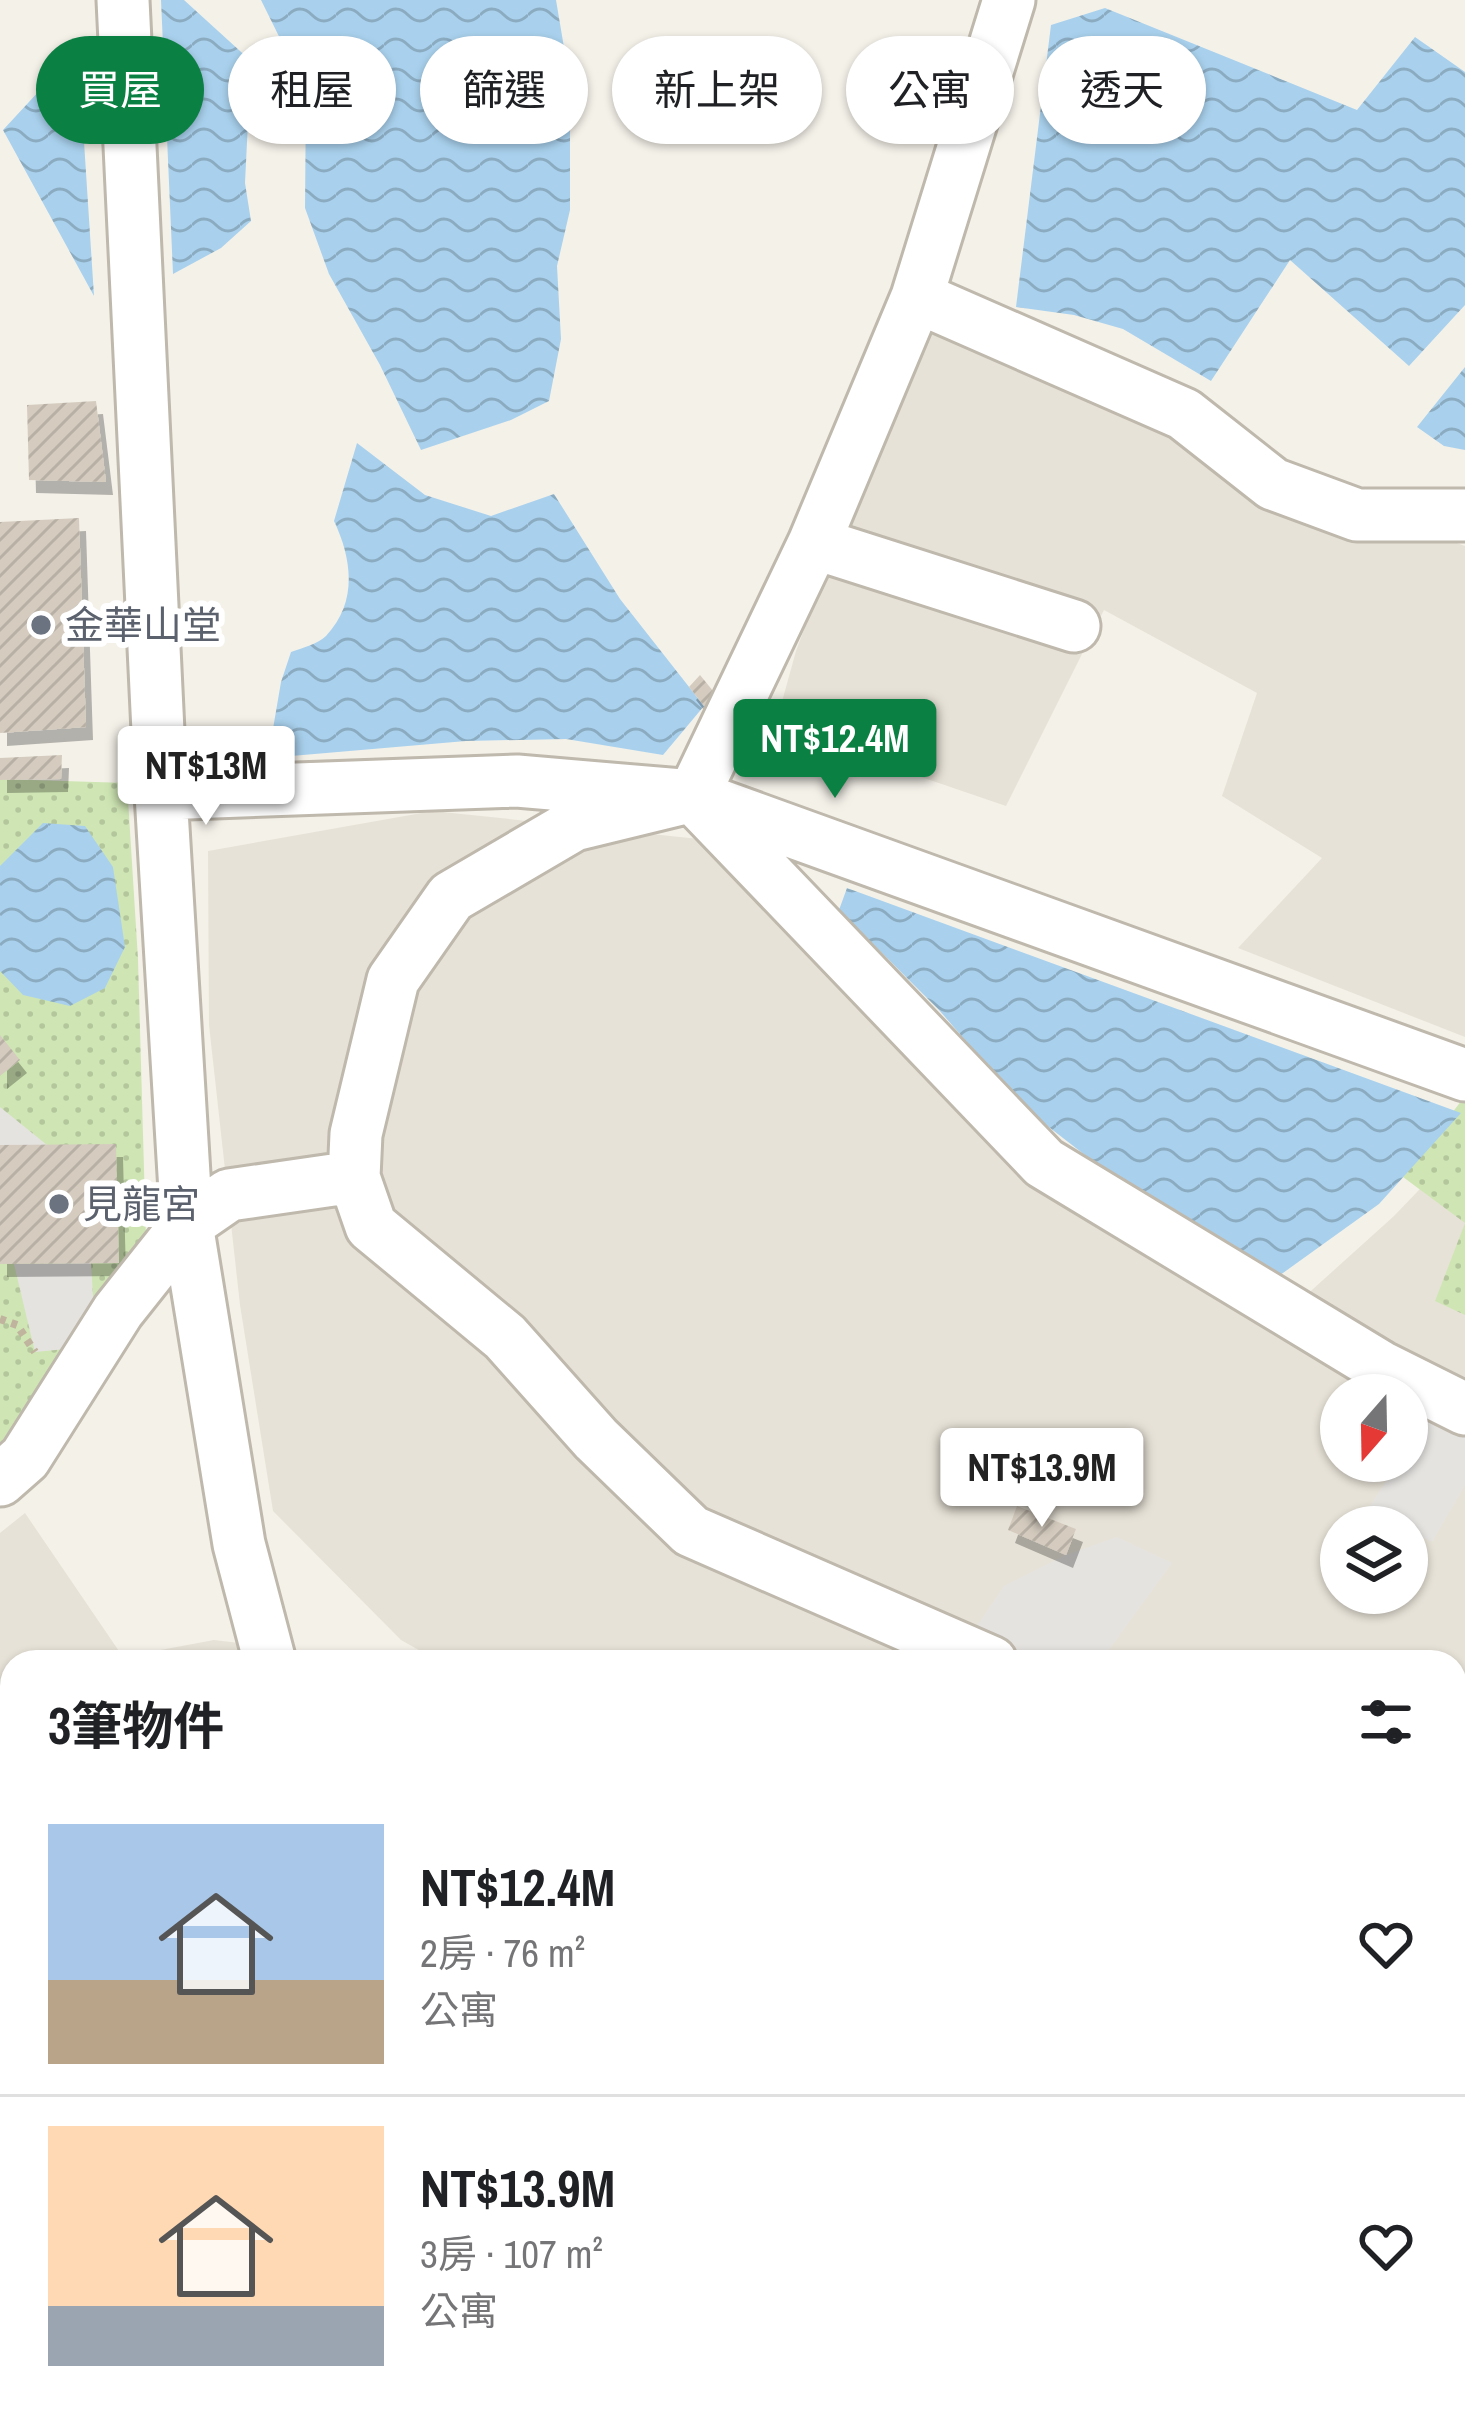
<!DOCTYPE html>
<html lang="zh-TW">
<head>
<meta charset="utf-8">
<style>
  :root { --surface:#fff; --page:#f2f2f2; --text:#202124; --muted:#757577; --line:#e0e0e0; --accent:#0b8043 }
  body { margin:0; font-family:"Archivo Narrow","Noto Sans TC",sans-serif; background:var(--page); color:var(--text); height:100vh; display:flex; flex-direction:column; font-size:45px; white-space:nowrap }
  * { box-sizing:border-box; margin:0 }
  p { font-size:39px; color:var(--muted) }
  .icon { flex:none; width:66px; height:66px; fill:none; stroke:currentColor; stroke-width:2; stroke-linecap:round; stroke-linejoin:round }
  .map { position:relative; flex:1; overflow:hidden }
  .details { position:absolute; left:0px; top:1650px; width:1467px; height:771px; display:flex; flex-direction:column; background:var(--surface); border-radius:36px 36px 0 0; box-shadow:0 3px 9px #0004 }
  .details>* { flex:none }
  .guide { position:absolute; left:36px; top:36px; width:1395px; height:108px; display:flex; gap:24px }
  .needle { width:78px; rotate:200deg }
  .buttons { position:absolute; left:1320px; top:1374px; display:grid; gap:24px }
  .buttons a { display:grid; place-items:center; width:108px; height:108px; border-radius:50%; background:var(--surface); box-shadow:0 3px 9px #0004; font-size:60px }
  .price { position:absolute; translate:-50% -102px; padding:0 27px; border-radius:12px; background:#fff; color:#222; font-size:39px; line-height:78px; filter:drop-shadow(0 3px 6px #0008) }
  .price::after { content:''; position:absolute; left:50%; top:72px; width:36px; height:27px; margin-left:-18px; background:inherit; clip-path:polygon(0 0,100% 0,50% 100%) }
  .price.active { background:var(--accent); color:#fff }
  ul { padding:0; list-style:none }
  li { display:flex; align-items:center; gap:36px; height:300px; padding:0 48px }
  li+li { border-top:3px solid var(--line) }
  li span { display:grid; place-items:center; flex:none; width:336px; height:240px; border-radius:0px; color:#555 }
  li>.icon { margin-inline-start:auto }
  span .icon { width:144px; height:144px; fill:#fffc; stroke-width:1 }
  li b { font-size:51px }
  h2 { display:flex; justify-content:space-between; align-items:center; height:144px; padding:0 48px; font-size:51px }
  .chip { padding:0 42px; border-radius:54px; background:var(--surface); box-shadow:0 3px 9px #0004; font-size:42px; line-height:108px }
  .chip.active { background:var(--accent); color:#fff }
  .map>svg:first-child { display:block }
</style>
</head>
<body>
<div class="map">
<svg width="1465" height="2419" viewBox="0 0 1465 2419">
  <defs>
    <pattern id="grass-dots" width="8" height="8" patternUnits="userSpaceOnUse" patternTransform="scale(3)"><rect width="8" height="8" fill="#cfe6b4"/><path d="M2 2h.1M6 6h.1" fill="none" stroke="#b3c69c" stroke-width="1.8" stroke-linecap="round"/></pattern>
    <pattern id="water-waves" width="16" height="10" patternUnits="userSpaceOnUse" patternTransform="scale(3)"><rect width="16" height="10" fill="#a9d1ed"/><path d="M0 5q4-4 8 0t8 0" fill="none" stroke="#8babc1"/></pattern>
    <pattern id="building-hatch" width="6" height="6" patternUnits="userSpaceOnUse" patternTransform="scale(3)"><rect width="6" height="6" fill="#d5ccbf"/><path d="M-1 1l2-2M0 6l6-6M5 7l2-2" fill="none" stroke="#b8b0a5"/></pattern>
    <filter id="shadow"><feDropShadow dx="7" dy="13" stdDeviation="0" flood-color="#0004"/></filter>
  </defs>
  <rect width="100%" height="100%" fill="#f4f1e9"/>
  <path fill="#e7e2d7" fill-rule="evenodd" d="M 919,322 L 1305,486 L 1465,546 L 1465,1037 L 1238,948 L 1322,858 L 1222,796 L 1257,693 L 1104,610 L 1006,806 L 775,727 L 796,651 Z
    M 433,811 L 699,839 L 1272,1326 L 1394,1216 L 1465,1142 L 1465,2419 L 1006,2419 L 984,2409 L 1455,2409 L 1455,1662 L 440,1662 L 401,1640 L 273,1511 L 240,1305 L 209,1025 L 208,851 ZM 1341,1395 L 1407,1395 L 1407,1461 L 1341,1461 ZM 1341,1527 L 1407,1527 L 1407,1593 L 1341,1593 Z
    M 25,1513 L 123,1657 L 214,1640 L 314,1652 L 318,1662 L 12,1662 L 12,1868 L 0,1855 L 0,1533 Z"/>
  <path fill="url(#grass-dots)" d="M 0,779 L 127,783 L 138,959 L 147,1274 L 0,1458 Z
    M 1465,1096 L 1465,1315 L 1435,1301 L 1465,1223 L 1403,1177 Z"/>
  <path fill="#e5e3e0" d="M 0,1107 L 47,1145 L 0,1145 Z
    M 91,1263 L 96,1346 L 35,1352 L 14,1264 Z
    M 1440,1397 L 1465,1409 L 1465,1485 L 1432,1542 L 1368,1509 L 1399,1461 L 1407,1461 L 1407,1449 Z
    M 1117,1537 L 1172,1563 L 1100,1662 L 1028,1662 L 973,1632 L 1004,1586 L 1066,1555 Z"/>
  <path fill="url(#water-waves)" d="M 161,0 L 184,0 L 251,61 L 245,183 L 251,221 L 221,248 L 173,274 Z
    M 261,0 L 556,0 L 570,83 L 570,210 L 557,266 L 561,339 L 549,401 L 511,420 L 421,450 L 380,365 L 329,274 L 305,208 L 306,91 Z
    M 1105,8 L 1357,110 L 1415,37 L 1465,72 L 1465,305 L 1409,366 L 1290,260 L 1211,381 L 1123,329 L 1074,315 L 1016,307 L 1051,25 Z
    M 78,49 L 94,296 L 3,130 Z
    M 1465,367 L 1465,450 L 1444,446 L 1417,427 Z
    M 357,443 L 425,495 L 491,516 L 554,494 L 620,599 L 704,706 L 663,755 L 566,739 L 466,741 L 268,758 L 281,682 L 291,652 C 302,648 318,644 326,636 C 358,602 352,559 334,521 Z
    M 43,823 L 85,826 L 113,867 L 125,947 L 105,988 L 70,1006 L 23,995 L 0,971 L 0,866 Z
    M 847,888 L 1461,1113 L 1379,1204 L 1276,1278 L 1103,1169 L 1023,1107 L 939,1010 L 839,910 Z"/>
  <path fill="url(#building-hatch)" filter="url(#shadow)" d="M 96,401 L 106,482 L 29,480 L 27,405 Z
    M 79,518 L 86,727 L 0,733 L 0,522 Z
    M 700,675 L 718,697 L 704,706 L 689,687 Z
    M 62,755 L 61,779 L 0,780 L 0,758 Z
    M 0,1035 L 20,1060 L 0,1076 Z
    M 116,1144 L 119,1263 L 0,1264 L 0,1145 Z
    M 1017,1506 L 1076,1529 L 1066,1555 L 1008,1530 Z"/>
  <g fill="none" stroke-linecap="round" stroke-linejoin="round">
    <g stroke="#bfb8ac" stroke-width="57">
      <path id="minor" d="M 123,0 L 161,794 L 187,1224 L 239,1544 L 270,1662
        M 917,297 L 1184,414 L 1273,484 L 1357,515 L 1465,515
        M 814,543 L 1074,626
        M 161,794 L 517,781 L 693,796 L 1465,1075
        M 701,805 L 1044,1163 L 1381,1367 L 1465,1409
        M 0,1480 L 25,1458 L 118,1311 L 187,1224 L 229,1195 L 354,1177
        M 991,1662 L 691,1531 L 596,1439 L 505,1337 L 371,1226 L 354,1177 L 356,1134 L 393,980 L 451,897 L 574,825 L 693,796 L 814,543 L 917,297 L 1009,0
        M 1455,2245 L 1465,2256
        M 900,2409 L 925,2419"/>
    </g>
    <path stroke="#c0b49e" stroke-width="8" stroke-dasharray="6 6" stroke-linecap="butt" d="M 0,1319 L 17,1325 L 35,1352"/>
    <use href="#minor" stroke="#fff" stroke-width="51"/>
  </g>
  <g fill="#6b7280" stroke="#fff" stroke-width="4.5">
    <circle cx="41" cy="625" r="12"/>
    <circle cx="59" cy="1204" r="12"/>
  </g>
  <g text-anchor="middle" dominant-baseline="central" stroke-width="12" stroke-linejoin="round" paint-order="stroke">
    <g font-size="39" fill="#5b616d" stroke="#fff" text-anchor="start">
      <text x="65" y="625">金華山堂</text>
      <text x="83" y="1204">見龍宮</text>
    </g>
  </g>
</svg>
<div class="buttons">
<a><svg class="needle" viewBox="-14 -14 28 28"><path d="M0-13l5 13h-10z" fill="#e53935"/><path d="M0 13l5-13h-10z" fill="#757577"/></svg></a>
<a><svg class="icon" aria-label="layers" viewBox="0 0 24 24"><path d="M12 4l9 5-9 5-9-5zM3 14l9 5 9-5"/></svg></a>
</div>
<b class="price active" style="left:835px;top:801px">NT$12.4M</b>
<b class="price" style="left:206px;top:828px">NT$13M</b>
<b class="price" style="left:1042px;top:1530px">NT$13.9M</b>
<div class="guide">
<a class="chip active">買屋</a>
<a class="chip">租屋</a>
<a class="chip">篩選</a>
<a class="chip">新上架</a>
<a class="chip">公寓</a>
<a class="chip">透天</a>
</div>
<section class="details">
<h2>3筆物件<svg class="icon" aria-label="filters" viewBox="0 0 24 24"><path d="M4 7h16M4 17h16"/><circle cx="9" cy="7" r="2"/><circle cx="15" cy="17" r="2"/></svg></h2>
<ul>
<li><span style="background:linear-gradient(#a9c7e8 65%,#b9a48a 0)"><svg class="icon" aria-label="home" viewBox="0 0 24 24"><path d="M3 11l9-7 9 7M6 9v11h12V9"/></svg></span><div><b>NT$12.4M</b><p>2房 · 76 m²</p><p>公寓</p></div><svg class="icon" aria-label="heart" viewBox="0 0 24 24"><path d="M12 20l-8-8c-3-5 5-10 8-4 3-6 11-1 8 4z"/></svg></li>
<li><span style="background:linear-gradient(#ffd9b3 75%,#9aa5b1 0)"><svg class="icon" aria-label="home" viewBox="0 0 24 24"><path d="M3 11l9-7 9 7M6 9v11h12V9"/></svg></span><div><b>NT$13.9M</b><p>3房 · 107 m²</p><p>公寓</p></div><svg class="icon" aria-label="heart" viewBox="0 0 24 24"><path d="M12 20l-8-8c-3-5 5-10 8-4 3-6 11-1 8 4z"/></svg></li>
</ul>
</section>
</div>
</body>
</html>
